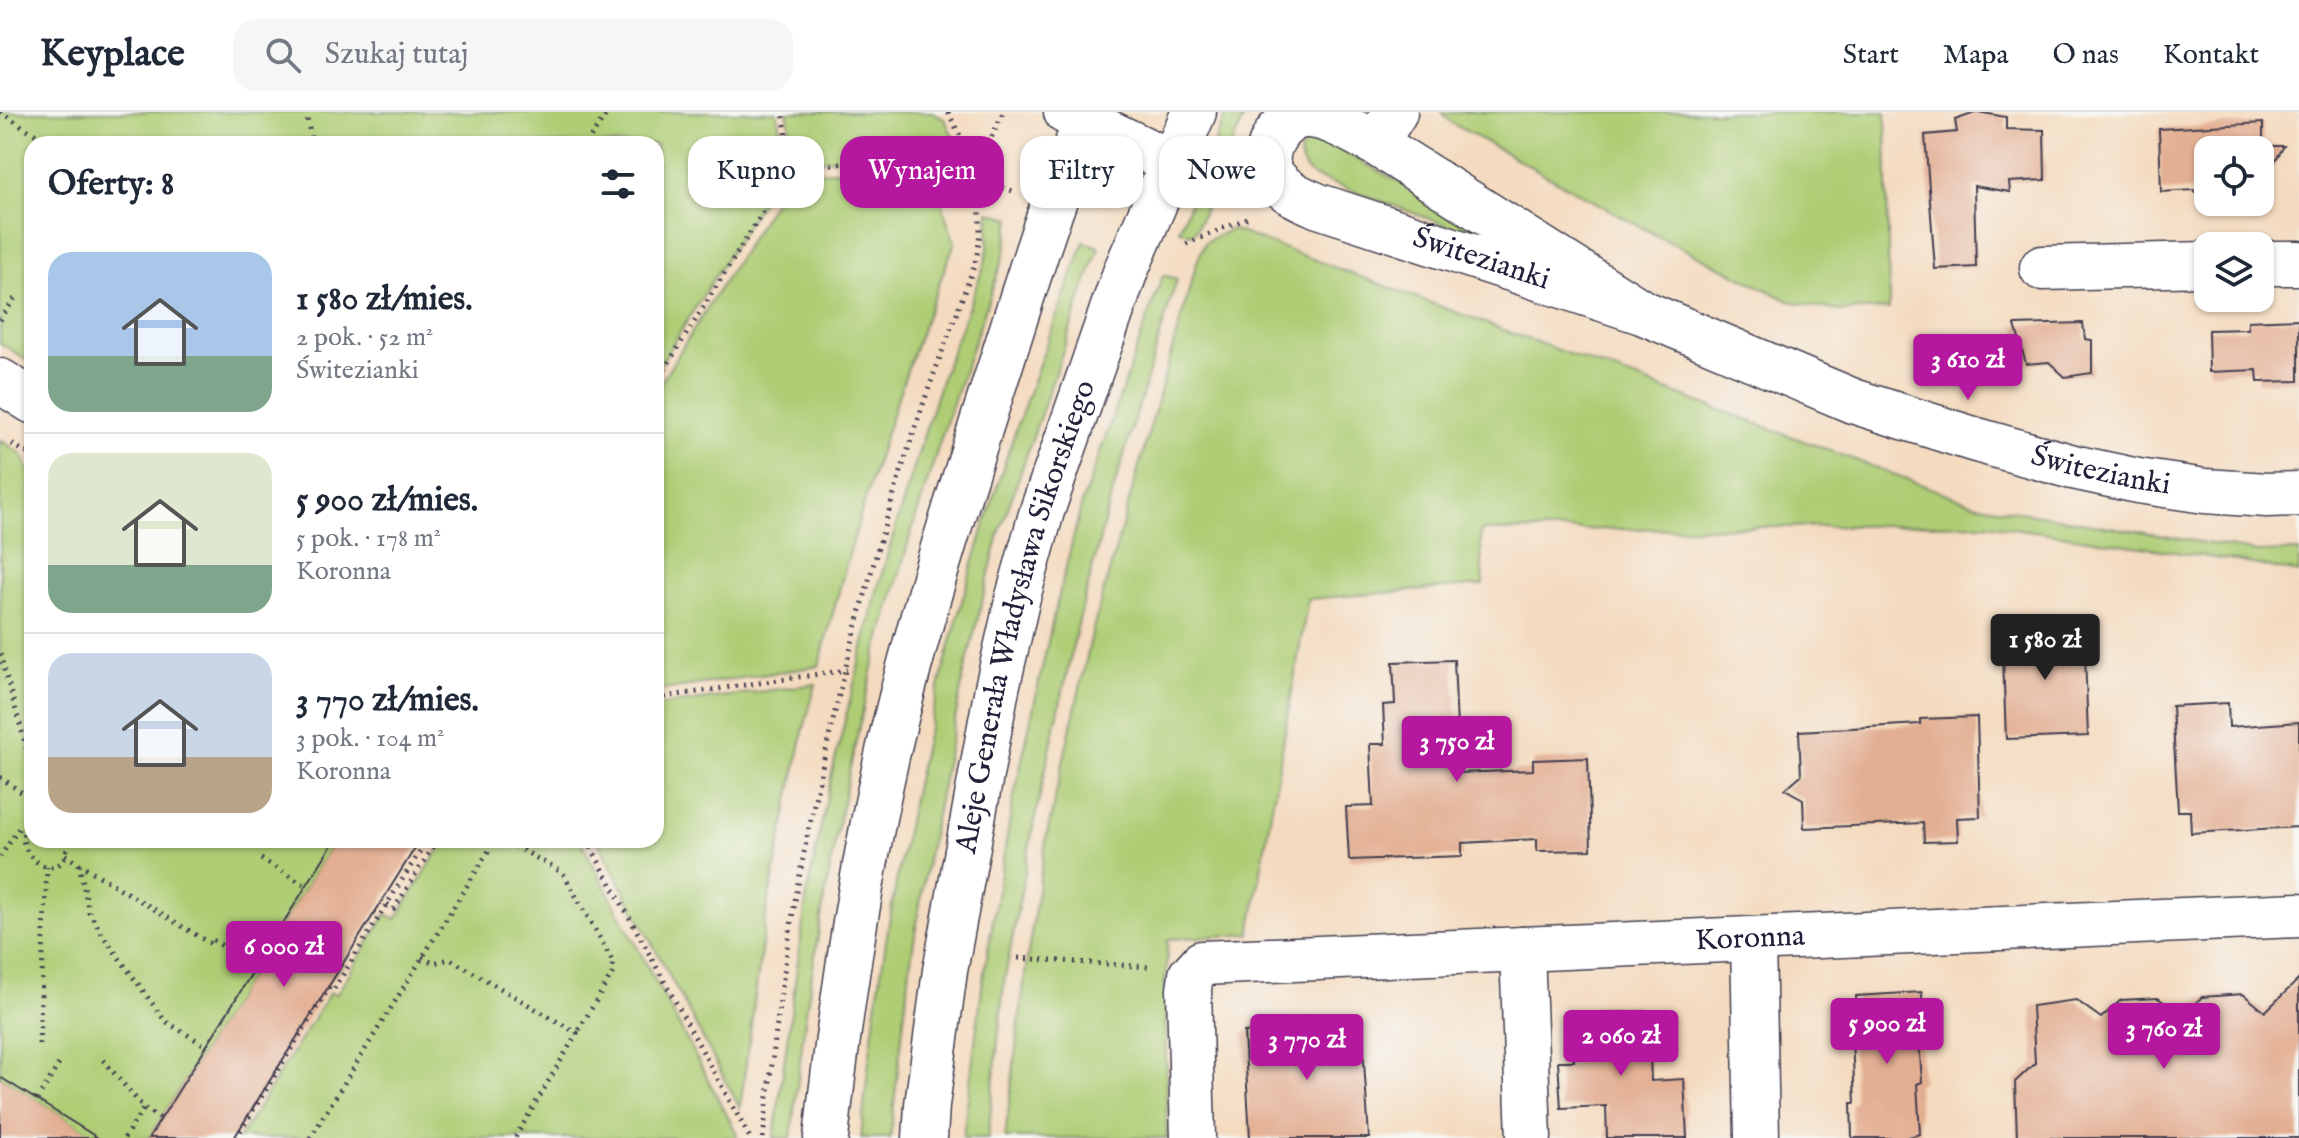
<!DOCTYPE html>
<html lang="pl">
<head>
<meta charset="utf-8">
<style>
  :root { --surface:#fff; --page:#f6f6f7; --text:#1f2937; --muted:#747a83; --line:#e0e1e3; --accent:#b5179e }
  body { margin:0; font-family:"IM FELL English",serif; background:var(--page); color:var(--text); height:100vh; display:flex; flex-direction:column; font-size:30px; white-space:nowrap }
  * { box-sizing:border-box; margin:0 }
  p { font-size:26px; color:var(--muted) }
  .icon { flex:none; width:44px; height:44px; fill:none; stroke:currentColor; stroke-width:2; stroke-linecap:round; stroke-linejoin:round }
  .map { position:relative; flex:1; overflow:hidden }
  .details { position:absolute; left:24px; top:24px; width:640px; height:712px; display:flex; flex-direction:column; background:var(--surface); border-radius:24px; box-shadow:0 2px 6px #0004 }
  .details>* { flex:none }
  .top-card { position:absolute; left:688px; top:24px; width:760px; height:72px; display:flex; gap:16px }
  .controls { position:absolute; left:2194px; top:24px; display:grid; gap:16px }
  .controls a { display:grid; place-items:center; width:80px; height:80px; border-radius:16px; background:var(--surface); box-shadow:0 2px 6px #0004; font-size:40px }
  .price { position:absolute; translate:-50% -68px; padding:0 18px; border-radius:8px; background:var(--accent); color:#fff; font-size:26px; line-height:52px; filter:drop-shadow(0 2px 4px #0008) }
  .price::after { content:''; position:absolute; left:50%; top:48px; width:24px; height:18px; margin-left:-12px; background:inherit; clip-path:polygon(0 0,100% 0,50% 100%) }
  .price.on { background:#222; color:#fff }
  ul { padding:0; list-style:none }
  li { display:flex; align-items:center; gap:24px; height:200px; padding:0 24px }
  li+li { border-top:2px solid var(--line) }
  li span { display:grid; place-items:center; flex:none; width:224px; height:160px; border-radius:24px; color:#555 }
  li>.icon { margin-inline-start:auto }
  span .icon { width:96px; height:96px; fill:#fffc; stroke-width:1 }
  li b { font-size:34px }
  h2 { display:flex; justify-content:space-between; align-items:center; height:96px; padding:0 24px; font-size:34px }
  .tag { padding:0 28px; border-radius:24px; background:var(--surface); box-shadow:0 2px 6px #0004; font-size:28px; line-height:72px }
  .tag.on { background:var(--accent); color:#fff }
  header { display:flex; align-items:center; gap:48px; box-sizing:border-box; height:112px; padding:0 40px; background:var(--surface); border-bottom:2px solid var(--line) }
  header strong { font-size:38px }
  nav { display:flex; gap:44px; margin-inline-start:auto; font-size:28px }
  .search { width:560px; height:72px; background:var(--page); display:flex; align-items:center; gap:20px; box-sizing:border-box; padding:0 28px; border-radius:24px; color:var(--muted); font-size:30px }
  .map>svg:first-child { display:block }
</style>
</head>
<body>
<header>
<strong>Keyplace</strong>
<div class="search"><svg class="icon" aria-label="search" viewBox="0 0 24 24"><circle cx="10" cy="10" r="6"/><path d="M15 15l6 6"/></svg>Szukaj tutaj</div>
<nav><a>Start</a><a>Mapa</a><a>O nas</a><a>Kontakt</a></nav>
</header>
<div class="map">
<svg width="2299" height="1026" viewBox="0 0 2299 1026">
  <rect width="100%" height="100%" fill="#f6f6f2"/>
  <filter id="ink" filterUnits="userSpaceOnUse"><feTurbulence type="fractalNoise" baseFrequency=".0125" numOctaves="2"/><feDisplacementMap in="SourceGraphic" scale="16" xChannelSelector="R" yChannelSelector="G"/><feConvolveMatrix kernelMatrix="1 2 1 2 8 2 1 2 1" color-interpolation-filters="sRGB"/></filter>
  <filter id="wash" filterUnits="userSpaceOnUse"><feTurbulence type="fractalNoise" baseFrequency=".006" numOctaves="4" result="noise"/><feDisplacementMap in="SourceGraphic" scale="32" xChannelSelector="R" yChannelSelector="G"/><feGaussianBlur stdDeviation="1.8" result="paint"/><feColorMatrix in="noise" values="0 0 0 0 0 0 0 0 0 0 0 0 0 0 0 0 0 1.4 0 .05"/><feComposite in="paint" operator="in"/></filter>
  <g filter="url(#wash)">
    <rect width="100%" height="100%" fill="#f4dabe"/>
    <path fill="#aecd75" stroke="#687858" stroke-width="2" d="M 0,0 L 777,0 L 786,50 L 656,259 L 656,32 L 32,32 L 32,251 L 0,231 Z
      M 787,0 L 933,0 L 945,8 L 954,26 L 950,38 L 796,50 Z
      M 1227,0 L 1246,0 L 1195,120 L 1190,122 L 1179,118 Z
      M 1442,0 L 1886,0 L 1889,197 L 1840,199 L 1789,189 L 1654,122 L 1453,12 Z
      M 1311,27 L 1331,33 L 1475,111 L 1470,122 L 1313,64 C 1300,54 1293,37 1311,27 Z
      M 947,50 C 938,83 942,99 955,130 C 939,172 922,214 908,256 C 873,354 845,453 819,554 L 656,579 L 656,278 L 791,62 Z
      M 989,100 L 1011,106 L 1005,140 L 947,308 L 912,418 L 877,539 L 860,610 L 840,703 L 820,811 L 806,900 L 791,1026 L 774,1026 L 807,782 L 832,661 L 878,475 L 902,394 L 942,265 L 984,154 L 988,137 Z
      M 1231,117 L 1974,392 L 2258,440 L 2299,439 L 2299,461 L 2242,450 L 1986,412 L 1480,419 L 1483,473 L 1308,487 L 1250,822 L 1168,827 L 1165,874 L 1167,1026 L 1005,1026 L 1027,847 L 1047,722 L 1093,517 L 1197,150 L 1205,130 Z
      M 1084,130 L 1099,135 L 999,422 L 964,562 L 928,743 L 911,847 L 890,1026 L 861,1026 C 882,795 933,566 1006,347 C 1030,274 1058,202 1084,130 Z
      M 1163,163 L 1177,167 L 1107,399 L 1076,520 L 1034,710 L 1004,871 L 988,1026 L 963,1026 L 983,867 L 1013,689 L 1052,511 L 1082,391 Z
      M 0,328 L 22,342 L 28,358 L 32,361 L 32,728 L 335,728 L 149,1026 L 98,1026 L 0,965 Z
      M 816,572 L 803,620 L 766,801 L 740,996 L 597,728 L 656,728 L 656,594 Z
      M 445,728 L 580,728 L 737,1022 L 736,1026 L 239,1026 L 330,880 L 336,883 L 386,802 L 396,807 Z"/>
    <g id="blocks">
      <path fill="#e3af93" d="M 1978,0 L 2006,5 L 2006,17 L 2044,18 L 2045,68 L 2009,70 L 2010,80 L 1974,74 L 1976,155 L 1935,157 L 1925,23 L 1957,20 L 1955,8 Z
        M 2263,11 L 2263,34 L 2284,34 L 2265,66 L 2264,86 L 2260,86 L 2260,38 L 2208,38 L 2208,90 L 2238,90 L 2238,94 L 2211,98 L 2194,78 L 2161,80 L 2159,17 Z
        M 2299,207 L 2299,269 L 2258,270 L 2257,258 L 2209,260 L 2208,218 L 2248,217 L 2248,209 Z
        M 2083,211 L 2085,227 L 2092,228 L 2092,261 L 2065,265 L 2049,250 L 2026,252 L 2015,213 Z
        M 2084,514 L 2088,624 L 2006,627 L 2002,517 Z
        M 1454,548 L 1459,661 L 1533,658 L 1533,648 L 1588,646 L 1591,738 L 1537,739 L 1537,727 L 1462,731 L 1462,744 L 1349,748 L 1346,695 L 1373,694 L 1370,632 L 1385,632 L 1383,593 L 1395,592 L 1393,550 Z
        M 2228,591 L 2229,615 L 2299,610 L 2299,715 L 2191,721 L 2190,699 L 2178,699 L 2172,594 Z
        M 1977,605 L 1980,705 L 1957,706 L 1958,729 L 1924,730 L 1923,711 L 1804,716 L 1803,687 L 1785,677 L 1801,663 L 1799,619 L 1920,612 L 1920,607 Z
        M 335,728 L 420,728 L 234,1026 L 149,1026 Z
        M 2299,867 L 2299,1026 L 2017,1026 L 2015,970 L 2035,951 L 2032,894 L 2076,888 L 2101,906 L 2121,888 L 2158,886 L 2182,903 L 2202,885 L 2243,882 L 2265,900 Z
        M 1922,880 L 1923,914 L 1918,914 L 1922,970 L 1917,972 L 1920,1022 L 1905,1026 L 1852,1026 L 1851,991 L 1855,991 L 1851,904 L 1857,903 L 1856,884 Z
        M 1648,899 L 1651,969 L 1684,967 L 1687,1026 L 1607,1026 L 1606,994 L 1561,996 L 1558,949 L 1574,949 L 1573,902 Z
        M 1354,906 L 1356,936 L 1363,935 L 1369,1026 L 1250,1026 L 1244,920 L 1293,917 L 1293,910 Z
        M 0,965 L 37,988 L 98,1026 L 0,1026 Z"/>
    </g>
  </g>
  <g filter="url(#ink)">
    <use href="#blocks" fill-opacity="0" stroke="#423e4f" stroke-width="2"/>
    <g fill="none" stroke-linecap="round" stroke-linejoin="round">
      <g stroke="#423e4f" stroke-width="47">
        <g id="minor">
          <path d="M 1066,0 L 1171,50"/>
          <path d="M 1375,31 L 1395,0"/>
          <path d="M 2260,151 L 2299,151"/>
          <path d="M 2042,156 L 2208,152"/>
          <path id="s1" d="M 1642,200 L 1375,31 C 1354,21 1330,4 1306,4 C 1280,4 1257,43 1273,64 C 1284,80 1303,87 1319,94 L 1642,200 L 1853,289 L 1973,327 L 2073,355 L 2138,369 L 2205,379 L 2267,383 L 2299,382"/>
          <path d="M 0,269 L 32,289"/>
          <path d="M 1753,827 L 1757,1026"/>
          <path d="M 1522,837 L 1529,1026"/>
          <path id="s2" d="M 1193,1026 L 1189,877 L 1191,863 L 1202,851 L 2299,803"/>
        </g>
      </g>
      <g stroke="#423e4f" stroke-width="47">
        <g id="major">
          <path d="M 826,1026 C 840,898 859,770 887,644 C 916,517 956,392 996,267 C 1025,178 1051,85 1091,0"/>
          <path id="s3" d="M 925,1026 L 927,993 L 945,859 L 997,576 L 1018,485 L 1042,399 L 1126,158 L 1194,0"/>
        </g>
      </g>
      <path stroke="#423e4f" stroke-width="5" stroke-dasharray="2 6" stroke-linecap="butt" d="M 0,0 L 51,32
        M 306,0 L 312,32
        M 948,0 L 978,59
        M 586,32 L 608,0
        M 791,55 L 958,43
        M 980,68 L 1013,79
        M 1186,132 L 1250,105
        M 0,208 L 15,186
        M 656,271 L 791,55 L 783,0
        M 12,332 L 32,344
        M 0,542 L 32,655
        M 656,586 L 847,558
        M 0,665 L 28,685 L 26,697 L 32,706
        M 32,708 C 0,736 66,786 68,728
        M 587,728 L 750,1026
        M 508,730 L 563,761 L 613,850 L 612,862 L 577,921
        M 65,743 L 211,832
        M 0,745 L 19,716
        M 261,747 L 306,774
        M 79,752 L 89,800 L 104,825 L 165,909 L 206,934
        M 387,792 L 394,797 L 437,728
        M 213,828 L 256,855
        M 422,845 L 433,851 L 450,847 L 577,921 L 515,1026
        M 1018,846 L 1149,855
        M 39,932 L 47,755
        M 103,948 L 144,996 L 161,1007
        M 37,988 L 62,947
        M 124,1026 L 144,996
        M 236,1026 L 330,874 L 334,877 L 427,728
        M 310,1026 L 493,732 L 501,728 L 508,730 L 509,728
        M 763,1026 C 774,936 784,845 801,756 C 829,612 866,468 911,328 C 930,270 952,214 973,157 C 984,125 979,94 978,61 C 978,50 998,13 1003,0"/>
      <use href="#minor" stroke="#fff" stroke-width="44"/>
      <use href="#major" stroke="#fff" stroke-width="44"/>
    </g>
  </g>
  <g text-anchor="middle" dominant-baseline="central" stroke-width="6" stroke-linejoin="round" paint-order="stroke">
    <g font-size="30" fill="#22223b" stroke="#f6f6f2">
      <text stroke="none"><textPath href="#s1" startOffset="698">Świtezianki</textPath></text>
      <text stroke="none"><textPath href="#s1" startOffset="1354">Świtezianki</textPath></text>
      <text stroke="none"><textPath href="#s3" startOffset="532">Aleje Generała Władysława Sikorskiego</textPath></text>
      <text stroke="none"><textPath href="#s2" startOffset="728">Koronna</textPath></text>
    </g>
  </g>
</svg>
<div class="controls">
<a><svg class="icon" aria-label="locate" viewBox="0 0 24 24"><circle cx="12" cy="12" r="6"/><path d="M12 2v4M12 18v4M2 12h4M18 12h4"/></svg></a>
<a><svg class="icon" aria-label="layers" viewBox="0 0 24 24"><path d="M12 4l9 5-9 5-9-5zM3 14l9 5 9-5"/></svg></a>
</div>
<b class="price" style="left:1968px;top:290px">3 610 zł</b>
<b class="price on" style="left:2045px;top:570px">1 580 zł</b>
<b class="price" style="left:1457px;top:672px">3 750 zł</b>
<b class="price" style="left:284px;top:877px">6 000 zł</b>
<b class="price" style="left:1887px;top:954px">5 900 zł</b>
<b class="price" style="left:2164px;top:959px">3 760 zł</b>
<b class="price" style="left:1621px;top:966px">2 060 zł</b>
<b class="price" style="left:1307px;top:970px">3 770 zł</b>
<div class="top-card">
<a class="tag">Kupno</a>
<a class="tag on">Wynajem</a>
<a class="tag">Filtry</a>
<a class="tag">Nowe</a>
</div>
<section class="details">
<h2>Oferty: 8<svg class="icon" aria-label="filters" viewBox="0 0 24 24"><path d="M4 7h16M4 17h16"/><circle cx="9" cy="7" r="2"/><circle cx="15" cy="17" r="2"/></svg></h2>
<ul>
<li><span style="background:linear-gradient(#a9c7e8 65%,#7fa58c 0)"><svg class="icon" aria-label="home" viewBox="0 0 24 24"><path d="M3 11l9-7 9 7M6 9v11h12V9"/></svg></span><div><b>1 580 zł/mies.</b><p>2 pok. · 52 m²</p><p>Świtezianki</p></div></li>
<li><span style="background:linear-gradient(#dfe7d0 70%,#7fa58c 0)"><svg class="icon" aria-label="home" viewBox="0 0 24 24"><path d="M3 11l9-7 9 7M6 9v11h12V9"/></svg></span><div><b>5 900 zł/mies.</b><p>5 pok. · 178 m²</p><p>Koronna</p></div></li>
<li><span style="background:linear-gradient(#c9d6e8 65%,#b9a48a 0)"><svg class="icon" aria-label="home" viewBox="0 0 24 24"><path d="M3 11l9-7 9 7M6 9v11h12V9"/></svg></span><div><b>3 770 zł/mies.</b><p>3 pok. · 104 m²</p><p>Koronna</p></div></li>
</ul>
</section>
</div>
</body>
</html>
